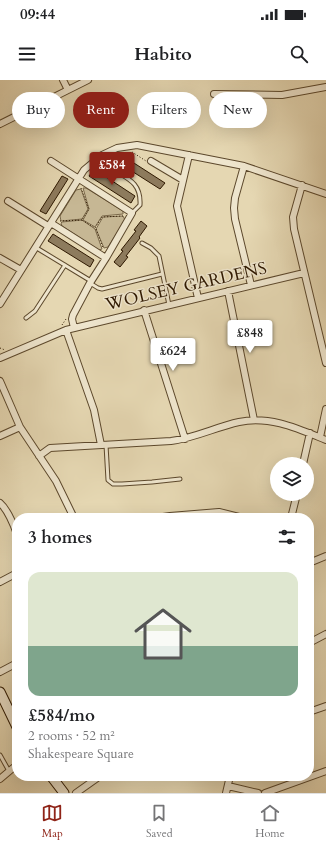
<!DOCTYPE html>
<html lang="en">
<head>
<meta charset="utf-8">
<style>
  :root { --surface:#fff; --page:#f2f2f2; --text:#202124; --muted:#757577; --line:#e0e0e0; --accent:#8f2418 }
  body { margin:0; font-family:Cardo,serif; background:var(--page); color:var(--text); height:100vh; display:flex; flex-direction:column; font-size:15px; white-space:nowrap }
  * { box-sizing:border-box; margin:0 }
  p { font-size:13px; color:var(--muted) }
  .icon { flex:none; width:22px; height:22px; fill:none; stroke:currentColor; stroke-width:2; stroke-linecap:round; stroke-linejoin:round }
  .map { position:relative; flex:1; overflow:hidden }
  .side { position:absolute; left:12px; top:433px; width:302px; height:268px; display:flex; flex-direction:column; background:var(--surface); border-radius:16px; box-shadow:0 4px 16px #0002 }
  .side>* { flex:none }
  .top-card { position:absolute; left:12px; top:12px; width:302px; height:36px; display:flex; gap:8px }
  .tools { position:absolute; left:270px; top:377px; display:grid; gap:8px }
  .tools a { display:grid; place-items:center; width:44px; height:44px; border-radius:50%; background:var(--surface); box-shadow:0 4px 16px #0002; font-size:20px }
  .price { position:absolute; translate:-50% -34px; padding:0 9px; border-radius:4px; background:#fff; color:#222; font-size:13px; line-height:26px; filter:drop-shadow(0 1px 2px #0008) }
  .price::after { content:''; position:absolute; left:50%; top:24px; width:12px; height:9px; margin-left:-6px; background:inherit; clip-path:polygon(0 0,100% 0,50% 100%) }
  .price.current { background:var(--accent); color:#fff }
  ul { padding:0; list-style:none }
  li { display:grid; align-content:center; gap:8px; height:212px; padding:0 16px }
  li span { display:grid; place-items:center; height:124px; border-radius:12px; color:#555 }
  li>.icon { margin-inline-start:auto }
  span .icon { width:72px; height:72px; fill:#fffc; stroke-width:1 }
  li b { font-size:17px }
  h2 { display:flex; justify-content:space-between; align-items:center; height:48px; padding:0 16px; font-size:17px }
  .chip { padding:0 14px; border-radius:18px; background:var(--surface); box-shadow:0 4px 16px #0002; font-size:14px; line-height:36px }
  .chip.current { background:var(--accent); color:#fff }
  .status { display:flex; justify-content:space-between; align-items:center; height:28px; padding:0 20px; background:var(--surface); direction:ltr }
  .status svg { height:11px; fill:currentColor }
  header { display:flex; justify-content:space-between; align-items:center; height:52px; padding:0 16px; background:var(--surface); font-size:18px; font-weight:700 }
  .tabs { display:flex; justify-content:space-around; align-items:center; height:56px; border-top:1px solid var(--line); background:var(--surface); font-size:11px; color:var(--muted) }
  .tabs a { display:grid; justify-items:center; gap:2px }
  .tabs .current { color:var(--accent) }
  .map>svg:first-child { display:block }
</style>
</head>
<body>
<div class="status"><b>09:44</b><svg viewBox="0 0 49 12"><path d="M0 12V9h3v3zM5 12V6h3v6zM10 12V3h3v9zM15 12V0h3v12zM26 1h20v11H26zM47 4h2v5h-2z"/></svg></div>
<header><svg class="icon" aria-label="menu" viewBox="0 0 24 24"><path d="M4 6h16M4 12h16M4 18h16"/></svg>Habito<svg class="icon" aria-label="search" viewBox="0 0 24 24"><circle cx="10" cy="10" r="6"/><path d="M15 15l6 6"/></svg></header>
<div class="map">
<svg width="326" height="713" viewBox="0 0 326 713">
  <rect width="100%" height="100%" fill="#e5d7b2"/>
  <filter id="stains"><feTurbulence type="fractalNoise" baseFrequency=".005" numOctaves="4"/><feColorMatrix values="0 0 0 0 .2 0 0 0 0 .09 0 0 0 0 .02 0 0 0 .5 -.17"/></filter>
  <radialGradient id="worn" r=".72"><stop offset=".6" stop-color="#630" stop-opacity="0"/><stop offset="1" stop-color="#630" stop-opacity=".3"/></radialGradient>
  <path fill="#c6b794" stroke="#7a684a" d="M 83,108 L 86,108 L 123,131 L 123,134 L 102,136 L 95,147 L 83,140 L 89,129 Z
    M 81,109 L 88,129 L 82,139 L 61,141 L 60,136 L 76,110 Z
    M 103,137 L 123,136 L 125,140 L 108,167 L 104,168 L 96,149 Z
    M 82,140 L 95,149 L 102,169 L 99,170 L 62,146 L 61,143 L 62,142 Z"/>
  <path fill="#8d7b5d" stroke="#2e1800" d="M 123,76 L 165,103 L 160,109 L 119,83 Z
    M 94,89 L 135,116 L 131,123 L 89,96 Z
    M 62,96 L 68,99 L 46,134 L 40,131 Z
    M 141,141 L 147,146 L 139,157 L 140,158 L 126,176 L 128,177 L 120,187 L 114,182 L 123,171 L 121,170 L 136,151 L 134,150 Z
    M 53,154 L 94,180 L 90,187 L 48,161 Z"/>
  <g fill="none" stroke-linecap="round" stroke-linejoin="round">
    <g stroke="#5c482c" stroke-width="5">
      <path id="lane" d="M 100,77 C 112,98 142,93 140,125 L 132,133
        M 142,163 L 151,168 L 159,176 L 169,225
        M 35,167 L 91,201
        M 90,203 L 98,208 L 102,209 L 162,194
        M 26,238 L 35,231 L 65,185
        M 106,365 L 108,400 L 113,404 L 122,404 L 152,402 L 180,399
        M 0,675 L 9,691"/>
    </g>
    <g stroke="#5c482c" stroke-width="8">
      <path id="street" d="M 63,0 L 68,10
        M 214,14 L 282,15 L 326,7
        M 0,44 L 88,0
        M 189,75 L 177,126 L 198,218
        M 151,81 L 183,100
        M 244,86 L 235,118 L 234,128 L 235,139 L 251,205
        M 302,105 L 293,137 L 294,149 L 326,283
        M 8,121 L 48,146
        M 51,143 L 106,178 L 132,133 L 51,81
        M 0,178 L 21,190
        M 228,211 L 254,340
        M 0,224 L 84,90 L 102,75 L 117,68 L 137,65 L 244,86 L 326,114
        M 144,230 L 185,359
        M 74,248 L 72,239 L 73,235 L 90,203 L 106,178
        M 66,250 L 94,330 L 101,365
        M 0,278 L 66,250 L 304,193
        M 0,301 L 20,347 L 56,401 L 74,438
        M 0,356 L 20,347
        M 320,357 L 326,329
        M 39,376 L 50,368 L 171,361 C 195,358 216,347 239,342 C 269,335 299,349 326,360
        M 303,384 L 310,353
        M 0,423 C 8,430 13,443 17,454
        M 156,438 L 170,436 L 219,432 L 243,438
        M 291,438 L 297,414
        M 309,483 L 326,476
        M 0,502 L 17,493
        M 309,563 L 326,554
        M 0,592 L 17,583
        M 309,632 L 326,626
        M 0,699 L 13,688
        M 228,706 L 258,713
        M 76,713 L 100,696
        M 226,713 L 230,696
        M 265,713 L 326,691"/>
    </g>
    <g stroke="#2e1800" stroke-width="11">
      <path id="secondary" d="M 0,612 L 17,647
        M 51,696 L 64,713"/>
    </g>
    <path stroke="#2e1800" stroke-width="1" stroke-dasharray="1 2" stroke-linecap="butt" d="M 132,72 L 146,81
      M 81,108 L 89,129 L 82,140 L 95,148 L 102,137 L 123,136
      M 60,141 L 82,140
      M 96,149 L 103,168
      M 62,245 L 66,239
      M 0,268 L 5,270"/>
    <use href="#lane" stroke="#eee5cd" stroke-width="3"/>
    <use href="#street" stroke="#eee5cd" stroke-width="6"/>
    <use href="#secondary" stroke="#eee5cd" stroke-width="9"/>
  </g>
  <g text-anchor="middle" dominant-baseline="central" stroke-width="3" stroke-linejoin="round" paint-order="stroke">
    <g font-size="17" fill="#2e1800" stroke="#eee5cd">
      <text transform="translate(186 206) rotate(-13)">WOLSEY GARDENS</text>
    </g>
  </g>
  <rect width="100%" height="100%" filter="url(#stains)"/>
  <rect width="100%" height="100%" fill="url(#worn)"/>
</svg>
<div class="tools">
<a><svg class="icon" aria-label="layers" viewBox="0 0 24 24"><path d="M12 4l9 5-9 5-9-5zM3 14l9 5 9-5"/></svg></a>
</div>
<b class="price current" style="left:112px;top:106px">£584</b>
<b class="price" style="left:250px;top:274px">£848</b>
<b class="price" style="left:173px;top:292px">£624</b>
<div class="top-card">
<a class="chip">Buy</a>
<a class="chip current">Rent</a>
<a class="chip">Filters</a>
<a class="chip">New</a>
</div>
<section class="side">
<h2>3 homes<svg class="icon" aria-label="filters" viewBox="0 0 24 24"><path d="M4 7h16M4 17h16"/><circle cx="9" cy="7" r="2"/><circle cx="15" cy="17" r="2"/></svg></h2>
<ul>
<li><span style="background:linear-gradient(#dfe7d0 60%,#7fa58c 0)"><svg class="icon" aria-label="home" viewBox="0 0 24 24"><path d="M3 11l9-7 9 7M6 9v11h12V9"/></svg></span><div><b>£584/mo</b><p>2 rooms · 52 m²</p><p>Shakespeare Square</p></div></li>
</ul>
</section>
</div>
<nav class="tabs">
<a class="current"><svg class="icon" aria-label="map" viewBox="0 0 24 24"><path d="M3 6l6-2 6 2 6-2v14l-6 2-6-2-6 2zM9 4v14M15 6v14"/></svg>Map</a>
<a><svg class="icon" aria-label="saved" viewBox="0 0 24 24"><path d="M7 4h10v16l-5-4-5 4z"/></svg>Saved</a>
<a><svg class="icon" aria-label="home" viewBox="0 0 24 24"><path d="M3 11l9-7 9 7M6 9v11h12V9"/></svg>Home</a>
</nav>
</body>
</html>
